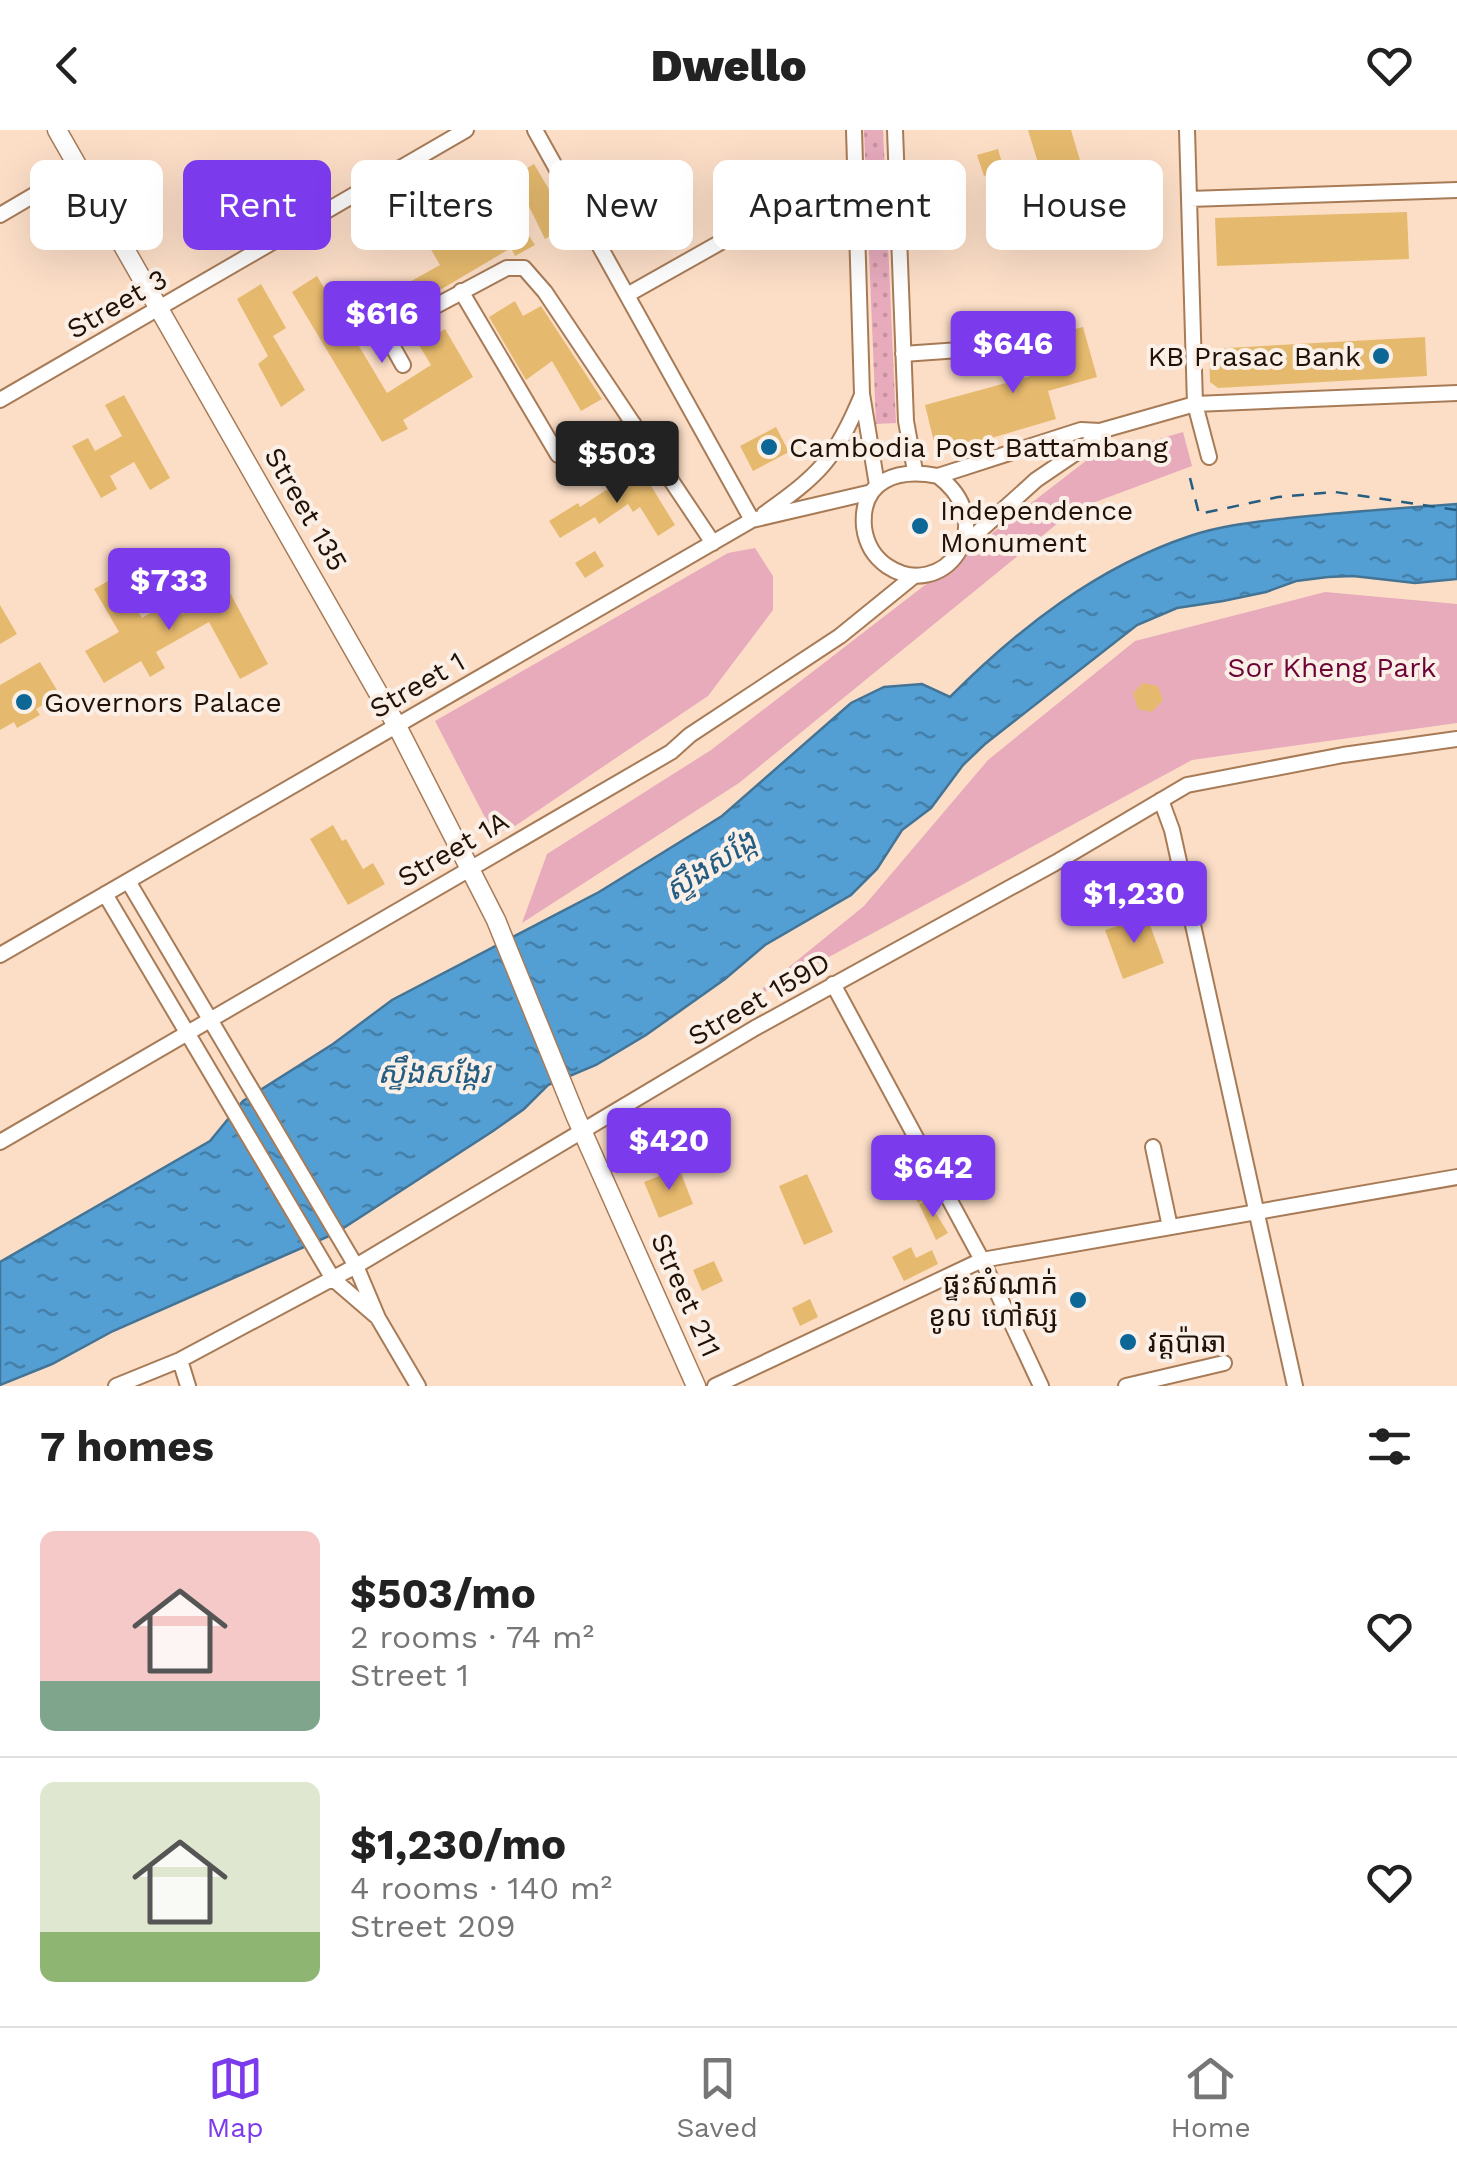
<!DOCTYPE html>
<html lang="en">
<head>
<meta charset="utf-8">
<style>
  :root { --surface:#fff; --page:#f2f2f2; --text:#222; --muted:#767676; --line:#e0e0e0; --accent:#7c3aed }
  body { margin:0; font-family:"Work Sans","Noto Sans Khmer",sans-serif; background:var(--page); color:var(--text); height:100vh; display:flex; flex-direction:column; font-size:38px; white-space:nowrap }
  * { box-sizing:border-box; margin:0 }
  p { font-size:32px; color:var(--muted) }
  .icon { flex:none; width:55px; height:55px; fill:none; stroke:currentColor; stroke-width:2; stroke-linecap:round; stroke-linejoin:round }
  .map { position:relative; height:1256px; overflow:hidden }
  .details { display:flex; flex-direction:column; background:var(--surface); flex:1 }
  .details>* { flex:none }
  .top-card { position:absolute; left:30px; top:30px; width:1398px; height:90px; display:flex; gap:20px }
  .price { position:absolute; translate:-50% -85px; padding:0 22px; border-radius:10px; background:var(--accent); color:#fff; font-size:32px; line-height:65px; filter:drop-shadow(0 2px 5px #0008) }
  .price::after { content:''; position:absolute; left:50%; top:60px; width:30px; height:22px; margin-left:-15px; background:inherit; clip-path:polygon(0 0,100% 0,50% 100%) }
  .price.on { background:#222; color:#fff }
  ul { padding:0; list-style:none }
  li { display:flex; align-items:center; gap:30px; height:250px; padding:0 40px }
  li+li { border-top:2px solid var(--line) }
  li span { display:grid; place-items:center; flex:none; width:280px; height:200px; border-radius:15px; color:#555 }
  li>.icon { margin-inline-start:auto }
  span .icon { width:120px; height:120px; fill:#fffc; stroke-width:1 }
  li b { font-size:42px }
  h2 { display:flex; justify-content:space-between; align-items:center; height:120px; padding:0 40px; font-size:42px }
  .tag { padding:0 35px; border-radius:15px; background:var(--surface); box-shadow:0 10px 40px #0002; font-size:35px; line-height:90px }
  .tag.on { background:var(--accent); color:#fff }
  header { display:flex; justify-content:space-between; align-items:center; height:130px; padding:0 40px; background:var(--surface); font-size:45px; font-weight:800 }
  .tab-bar { display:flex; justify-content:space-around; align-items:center; height:140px; border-top:2px solid var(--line); background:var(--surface); font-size:28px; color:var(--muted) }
  .tab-bar a { display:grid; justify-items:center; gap:5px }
  .tab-bar .on { color:var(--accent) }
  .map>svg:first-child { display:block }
</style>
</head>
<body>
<header><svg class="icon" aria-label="back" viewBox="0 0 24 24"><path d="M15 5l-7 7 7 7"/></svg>Dwello<svg class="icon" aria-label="heart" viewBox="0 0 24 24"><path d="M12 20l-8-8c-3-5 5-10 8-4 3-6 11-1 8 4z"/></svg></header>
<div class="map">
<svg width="1457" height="1256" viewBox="0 0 1457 1256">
  <defs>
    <pattern id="grass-dots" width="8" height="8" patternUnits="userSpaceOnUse" patternTransform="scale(2.5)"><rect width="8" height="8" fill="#e7abbc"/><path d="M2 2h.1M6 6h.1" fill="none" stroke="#c692a0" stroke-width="1.8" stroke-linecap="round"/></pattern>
    <pattern id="water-ripples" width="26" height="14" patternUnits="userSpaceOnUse" patternTransform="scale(2.5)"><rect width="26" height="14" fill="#539fd3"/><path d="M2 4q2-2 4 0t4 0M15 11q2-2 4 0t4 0" fill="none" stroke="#4480a9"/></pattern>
  </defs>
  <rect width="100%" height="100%" fill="#fcdec7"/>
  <path fill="url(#grass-dots)" d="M 864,0 L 883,0 L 896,293 L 876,294 Z"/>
  <path fill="#e7abbc" d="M 1183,302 L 1192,336 L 1074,380 L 739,653 L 522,793 L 547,724 L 711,620 L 1087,330 Z
    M 755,418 L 773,446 L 773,480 L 708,566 L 509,700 L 492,701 L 435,591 L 728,423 Z
    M 1325,462 L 1457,474 L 1457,593 L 1192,630 L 746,872 L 864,776 L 988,630 L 1135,511 Z"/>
  <path fill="url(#water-ripples)" stroke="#447495" stroke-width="2.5" d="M 1457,374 L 1457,449 L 1415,453 L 1353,446 L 1328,447 L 1296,451 L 1266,462 L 1223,471 L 1177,478 L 1137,495 L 985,614 L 963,635 L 931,678 L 902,700 L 877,739 L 851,765 L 765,815 L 725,849 L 646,905 L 596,935 L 548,955 L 524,979 L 493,1001 L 342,1099 L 340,1114 L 329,1106 L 113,1201 L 52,1234 L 0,1255 L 0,1132 L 210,1011 L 243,971 L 333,914 L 392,870 L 599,762 L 722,686 L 851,573 L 884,557 L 922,554 L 950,567 C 1019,498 1097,437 1190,406 C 1221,395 1256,392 1289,388 C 1345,382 1401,378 1457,374 Z"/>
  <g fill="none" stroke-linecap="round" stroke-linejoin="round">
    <path stroke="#255d81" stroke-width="2.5" stroke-dasharray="12 10" stroke-linecap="butt" d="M 1190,348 L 1199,384 L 1278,367 L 1335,362 L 1457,380"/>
  </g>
  <path fill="#e6ba6e" d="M 1028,0 L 1071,0 L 1085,47 L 1046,59 Z
    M 998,19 L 1004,40 L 984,46 L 977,25 Z
    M 534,34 L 570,95 L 545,109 L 514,46 Z
    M 456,45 L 474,77 L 498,58 L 535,115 L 515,126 L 511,118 L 401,183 L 390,163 L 440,135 L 405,75 Z
    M 1407,82 L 1409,129 L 1217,136 L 1215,88 Z
    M 317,146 L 387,263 L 431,235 L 419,215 L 445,199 L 473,247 L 403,290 L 408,299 L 382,312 L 292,162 Z
    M 261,154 L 286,198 L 273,206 L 305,260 L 281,277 L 258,234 L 268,226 L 237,169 Z
    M 515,171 L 523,186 L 541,176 L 602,269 L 581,281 L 552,231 L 526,250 L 489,187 Z
    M 1083,197 L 1097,247 L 1048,261 L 1056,289 L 954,319 L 946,319 L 934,312 L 925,275 L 1046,242 L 1037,209 Z
    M 1425,207 L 1427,246 L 1218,258 L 1210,252 L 1209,219 Z
    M 124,265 L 170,348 L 150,360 L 134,332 L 110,346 L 117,359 L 101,368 L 72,316 L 88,308 L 95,321 L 122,306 L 105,275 Z
    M 776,297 L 789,322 L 753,341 L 740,316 Z
    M 640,338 L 675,395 L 658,406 L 640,377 L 633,382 L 628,374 L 599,394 L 595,387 L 560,408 L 549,391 L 578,373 L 580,377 Z
    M 595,421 L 604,436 L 585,448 L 575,433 Z
    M 117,446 L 142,488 L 174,469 L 183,484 L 228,459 L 268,534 L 240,549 L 209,492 L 156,522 L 165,538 L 150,547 L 141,531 L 104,553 L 85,521 L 119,502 L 94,459 Z
    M 0,475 L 17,504 L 0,514 Z
    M 40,532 L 60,565 L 36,579 L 40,585 L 17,598 L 14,592 L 0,600 L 0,555 Z
    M 1143,553 L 1158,556 L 1163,570 L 1152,582 L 1138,579 L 1133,563 Z
    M 333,695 L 342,711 L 346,709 L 363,739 L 373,733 L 385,754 L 348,775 L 310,709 Z
    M 1129,783 L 1133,792 L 1147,787 L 1164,833 L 1123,849 L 1105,800 L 1118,796 L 1115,788 Z
    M 679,1038 L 693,1074 L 659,1088 L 644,1052 Z
    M 913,1038 L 928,1068 L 918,1073 L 902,1043 Z
    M 807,1044 L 833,1102 L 804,1115 L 779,1056 Z
    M 928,1070 L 948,1103 L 936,1110 L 919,1074 Z
    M 911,1117 L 916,1128 L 932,1120 L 938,1134 L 904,1151 L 892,1127 Z
    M 714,1131 L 723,1151 L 702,1161 L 693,1140 Z
    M 810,1169 L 818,1187 L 800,1196 L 792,1178 Z"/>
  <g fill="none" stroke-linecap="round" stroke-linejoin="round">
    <g stroke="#a87b57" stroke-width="18">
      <path id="minor" d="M 535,0 L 752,390
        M 854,0 L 862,264 L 877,355
        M 895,0 L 906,291 L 915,341
        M 1187,0 L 1195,274 L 1209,327
        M 1189,69 L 1457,60
        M 0,85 L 80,38
        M 461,161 L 558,325 L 571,329 L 633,293
        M 627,165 L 856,36
        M 903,224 L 988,218
        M 403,235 L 385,203 L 507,138 L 524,138 L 545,162 L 713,413
        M 0,270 L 466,0
        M 938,346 C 1003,395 942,473 887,436 C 874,427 866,413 864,397 C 860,349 899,338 938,346 L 1081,300 L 1100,301 L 1195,274 L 1457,263
        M 764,384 C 820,344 835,330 862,265
        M 963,416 L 1036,350 L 1086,316 L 1100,301
        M 1161,670 L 1172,700 L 1295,1256
        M 128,751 L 356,1136 L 378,1188 L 418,1256
        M 105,764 L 333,1149 L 376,1186
        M 0,825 L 752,390 L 872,362
        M 833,854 L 982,1130 L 1041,1256
        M 0,1012 L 671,622 L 690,605 L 840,506 L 914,446
        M 1153,1017 L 1170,1097
        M 180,1230 L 188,1256
        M 116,1256 L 180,1230 L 356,1136 L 755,898 L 1055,733 L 1187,655 L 1343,625 L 1457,609
        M 715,1256 L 982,1130 L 1457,1047
        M 1126,1256 L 1224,1233"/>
    </g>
    <g stroke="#a87b57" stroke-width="21">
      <path id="major" d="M 57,0 L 397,596 L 496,790 L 576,987 L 696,1256"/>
    </g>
    <use href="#minor" stroke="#fff" stroke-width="14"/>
    <use href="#major" stroke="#fff" stroke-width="18"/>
  </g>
  <g fill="#0c6696" stroke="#faf0e8" stroke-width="4">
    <circle cx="1381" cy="226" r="10"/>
    <circle cx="769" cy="317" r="10"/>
    <circle cx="920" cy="396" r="10"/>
    <circle cx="24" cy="572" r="10"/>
    <circle cx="1078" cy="1170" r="10"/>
    <circle cx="1128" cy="1212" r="10"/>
  </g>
  <g text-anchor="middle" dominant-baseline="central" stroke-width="8" stroke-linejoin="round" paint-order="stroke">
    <g font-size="28" fill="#221104" stroke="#faf0e8">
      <text transform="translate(117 174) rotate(-30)">Street 3</text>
      <text transform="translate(306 379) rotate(60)">Street 135</text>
      <text transform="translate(417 555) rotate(-30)">Street 1</text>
      <text transform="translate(453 719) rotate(-30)">Street 1A</text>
      <text transform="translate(759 869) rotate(-30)">Street 159D</text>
      <text transform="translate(686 1165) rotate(66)">Street 211</text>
    </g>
    <g font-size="28" fill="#221104" stroke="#faf0e8" text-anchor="start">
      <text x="1361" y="226" text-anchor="end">KB Prasac Bank</text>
      <text x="789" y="317">Cambodia Post Battambang</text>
      <text x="940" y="380">Independence<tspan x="940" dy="32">Monument</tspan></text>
      <text x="44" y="572">Governors Palace</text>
      <text x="1058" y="1154" text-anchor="end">ផ្ទះសំណាក់<tspan x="1058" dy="32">ខូល ហៅស្ស</tspan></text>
      <text x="1148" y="1212">វត្តប៉ាឆា</text>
    </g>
    <g font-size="28" fill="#6d0437" stroke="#faf0e8">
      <text x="1332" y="537">Sor Kheng Park</text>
    </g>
    <g font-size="30" font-style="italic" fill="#255d81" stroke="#faf0e8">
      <text transform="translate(710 735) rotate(-33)">ស្ទឹងសង្កែ</text>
      <text x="433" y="942">ស្ទឹងសង្កែរ</text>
    </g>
  </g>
</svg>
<b class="price" style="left:382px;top:236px">$616</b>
<b class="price" style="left:1013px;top:266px">$646</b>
<b class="price on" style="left:617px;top:376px">$503</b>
<b class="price" style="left:169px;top:503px">$733</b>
<b class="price" style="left:1134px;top:816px">$1,230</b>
<b class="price" style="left:669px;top:1063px">$420</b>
<b class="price" style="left:933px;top:1090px">$642</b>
<div class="top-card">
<a class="tag">Buy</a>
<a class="tag on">Rent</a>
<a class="tag">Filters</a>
<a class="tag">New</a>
<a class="tag">Apartment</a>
<a class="tag">House</a>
</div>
</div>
<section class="details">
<h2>7 homes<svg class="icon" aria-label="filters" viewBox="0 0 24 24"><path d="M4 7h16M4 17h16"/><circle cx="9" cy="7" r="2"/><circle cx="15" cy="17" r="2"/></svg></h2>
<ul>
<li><span style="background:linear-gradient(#f6c9c9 75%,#7fa58c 0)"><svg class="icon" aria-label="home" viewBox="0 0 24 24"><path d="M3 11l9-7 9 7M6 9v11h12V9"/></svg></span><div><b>$503/mo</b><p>2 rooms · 74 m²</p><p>Street 1</p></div><svg class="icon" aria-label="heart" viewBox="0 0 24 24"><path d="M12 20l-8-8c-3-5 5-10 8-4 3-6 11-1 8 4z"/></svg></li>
<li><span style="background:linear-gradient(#dfe7d0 75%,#8fb573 0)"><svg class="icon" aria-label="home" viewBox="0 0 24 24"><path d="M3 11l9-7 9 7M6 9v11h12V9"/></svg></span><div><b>$1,230/mo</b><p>4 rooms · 140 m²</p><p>Street 209</p></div><svg class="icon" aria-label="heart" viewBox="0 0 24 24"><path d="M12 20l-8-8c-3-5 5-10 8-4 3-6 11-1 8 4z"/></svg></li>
</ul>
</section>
<nav class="tab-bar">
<a class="on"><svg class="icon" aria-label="map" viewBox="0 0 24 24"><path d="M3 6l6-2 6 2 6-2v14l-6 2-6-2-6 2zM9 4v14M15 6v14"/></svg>Map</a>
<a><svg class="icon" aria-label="saved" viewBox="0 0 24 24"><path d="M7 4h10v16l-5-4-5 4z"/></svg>Saved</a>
<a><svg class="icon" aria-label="home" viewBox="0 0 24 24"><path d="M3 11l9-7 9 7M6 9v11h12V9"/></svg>Home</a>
</nav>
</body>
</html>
